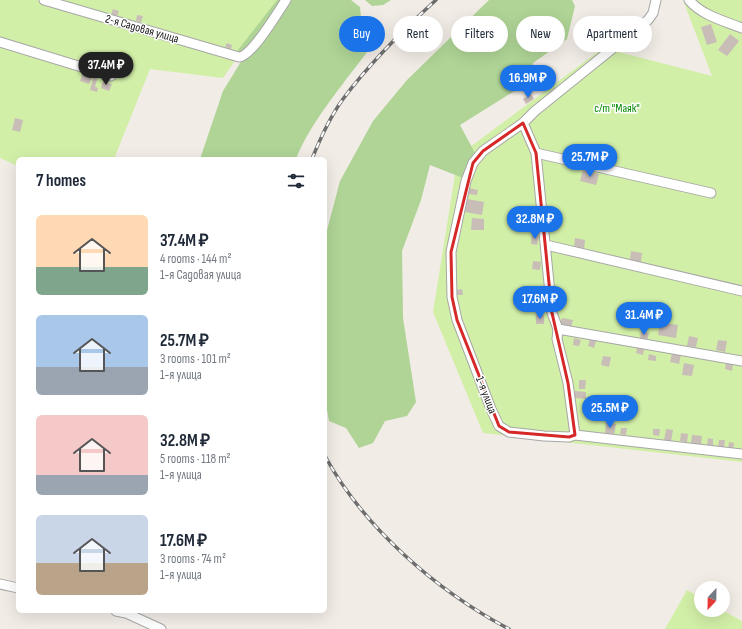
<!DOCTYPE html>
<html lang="en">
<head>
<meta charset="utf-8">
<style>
  :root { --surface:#fff; --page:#f6f6f7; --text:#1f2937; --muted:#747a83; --accent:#1a73e8 }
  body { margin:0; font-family:"Sofia Sans Condensed",sans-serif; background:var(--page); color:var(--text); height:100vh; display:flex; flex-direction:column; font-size:15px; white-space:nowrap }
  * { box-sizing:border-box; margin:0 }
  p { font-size:13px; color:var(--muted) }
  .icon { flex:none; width:22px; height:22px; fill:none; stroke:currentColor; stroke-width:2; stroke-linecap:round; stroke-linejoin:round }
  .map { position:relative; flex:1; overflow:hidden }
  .drawer { position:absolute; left:16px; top:157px; width:311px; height:456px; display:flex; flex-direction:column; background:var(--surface); border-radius:6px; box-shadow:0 4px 16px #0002 }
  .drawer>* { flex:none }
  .top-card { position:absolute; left:339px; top:16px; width:343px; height:36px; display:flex; gap:8px }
  .needle { width:26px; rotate:202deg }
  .controls { position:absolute; left:694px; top:581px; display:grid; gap:8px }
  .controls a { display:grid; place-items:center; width:36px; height:36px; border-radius:50%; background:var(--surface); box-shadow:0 4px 16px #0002; font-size:20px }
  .price { position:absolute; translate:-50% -34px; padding:0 9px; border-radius:14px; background:var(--accent); color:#fff; font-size:13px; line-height:26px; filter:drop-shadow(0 1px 2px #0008) }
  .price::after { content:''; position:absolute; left:50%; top:24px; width:12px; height:9px; margin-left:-6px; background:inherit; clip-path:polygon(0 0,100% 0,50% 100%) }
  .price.on { background:#222; color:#fff }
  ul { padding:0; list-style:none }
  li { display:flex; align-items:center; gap:12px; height:100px; padding:0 20px }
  li span { display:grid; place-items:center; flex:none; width:112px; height:80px; border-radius:6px; color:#555 }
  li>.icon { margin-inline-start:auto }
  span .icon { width:48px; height:48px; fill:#fffc; stroke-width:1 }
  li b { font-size:17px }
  h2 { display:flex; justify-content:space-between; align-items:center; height:48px; padding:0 20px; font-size:17px }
  .tag { padding:0 14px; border-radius:18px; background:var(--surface); box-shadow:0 4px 16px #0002; font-size:14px; line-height:36px }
  .tag.on { background:var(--accent); color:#fff }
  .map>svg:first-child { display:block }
</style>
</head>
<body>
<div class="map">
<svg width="742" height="629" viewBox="0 0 742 629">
  <rect width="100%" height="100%" fill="#f1ece5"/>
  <path fill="#d2efa7" d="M 0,0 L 277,0 L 223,78 L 150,69 L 114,159 L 18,159 L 18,166 L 0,158 Z
    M 683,0 L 742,0 L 742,462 L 483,433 L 433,312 L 458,156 L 603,48 L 712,76 Z
    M 687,590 L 701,598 L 701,610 L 722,610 L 742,621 L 742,629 L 665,629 Z"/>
  <path fill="#afd496" d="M 277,0 L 351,0 L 360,7 L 361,17 L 373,44 C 349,77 310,122 296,159 L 200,159 L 223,91 L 242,60 L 238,50 Z
    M 365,0 L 391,0 L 383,5 L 372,6 Z
    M 489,0 L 572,0 L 575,6 L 567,39 L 533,63 L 529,82 L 460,125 L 475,153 L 463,178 L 430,165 L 421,200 L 402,251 L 403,318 L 416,402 L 407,416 L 385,421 L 373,443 L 359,448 L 346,428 L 329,421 L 325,398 L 325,238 L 340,181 L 373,121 L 407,80 Z"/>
  <path fill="#c9bdb8" d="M 113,9 L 119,11 L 117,17 L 111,15 Z
    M 137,15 L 143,16 L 141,22 L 136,21 Z
    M 711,24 L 717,42 L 707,45 L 701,27 Z
    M 730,34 L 739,41 L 727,56 L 718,50 Z
    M 227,43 L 232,45 L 231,49 L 225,47 Z
    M 549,74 L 554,81 L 547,86 L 542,78 Z
    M 82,75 L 92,78 L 89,84 L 80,81 Z
    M 94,75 L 98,76 L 95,87 L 98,88 L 97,92 L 90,90 Z
    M 103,81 L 112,84 L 109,91 L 101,88 Z
    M 531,94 L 534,99 L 526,104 L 523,99 Z
    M 15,118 L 23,120 L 20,132 L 12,130 Z
    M 583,170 L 599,174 L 596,185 L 580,181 Z
    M 469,188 L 478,190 L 477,195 L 468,194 Z
    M 467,199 L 484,202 L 482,215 L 465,212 Z
    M 472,218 L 484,219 L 484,230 L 471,230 Z
    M 532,234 L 539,236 L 537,245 L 531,244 Z
    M 575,238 L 585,240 L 584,250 L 574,248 Z
    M 631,251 L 642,253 L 641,262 L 630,260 Z
    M 533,261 L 541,262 L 540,270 L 532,269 Z
    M 462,289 L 463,295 L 456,295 L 456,290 Z
    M 536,315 L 544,315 L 544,324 L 536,324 Z
    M 562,318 L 573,320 L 571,327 L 560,325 Z
    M 660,322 L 678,325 L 676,338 L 658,335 Z
    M 641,331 L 649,333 L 647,341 L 640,340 Z
    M 689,336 L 698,338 L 696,347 L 687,346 Z
    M 574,338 L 581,340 L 579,346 L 573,345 Z
    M 590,339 L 596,341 L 594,348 L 588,346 Z
    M 718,340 L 727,341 L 725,352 L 716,350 Z
    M 637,348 L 644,349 L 643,355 L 636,353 Z
    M 672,353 L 681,355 L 679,364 L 670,362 Z
    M 649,354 L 656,356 L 656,361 L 648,360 Z
    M 603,356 L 611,357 L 609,367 L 601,365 Z
    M 684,363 L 694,365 L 692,376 L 682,375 Z
    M 726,363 L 733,364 L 732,371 L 725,369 Z
    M 579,380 L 586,380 L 585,389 L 579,389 Z
    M 575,391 L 586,392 L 586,399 L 575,398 Z
    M 606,422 L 616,424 L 614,436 L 605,434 Z
    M 621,428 L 627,428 L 626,435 L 620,434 Z
    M 653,429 L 660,429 L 659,436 L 653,435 Z
    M 666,429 L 673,430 L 671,442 L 664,441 Z
    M 681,433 L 688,434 L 687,442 L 680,441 Z
    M 692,435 L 702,436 L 701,445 L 691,444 Z
    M 708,438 L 713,439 L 713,447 L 707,446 Z
    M 719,440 L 725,440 L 724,448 L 718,448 Z
    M 729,442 L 734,443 L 733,450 L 728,449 Z"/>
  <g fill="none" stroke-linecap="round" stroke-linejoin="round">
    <g stroke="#a7a7a7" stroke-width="11">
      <path id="minor" d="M 44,0 L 239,57 C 252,56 278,12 286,0
        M 656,0 L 653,13 L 648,20 L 535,111 L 523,123 L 483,151 L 473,163 L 466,181 L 451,252 L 452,297 L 457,320 L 491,409 L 499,426 L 509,432 L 544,436 L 569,437 L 575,435 L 742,454
        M 689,0 C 701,15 724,21 742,28
        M 0,42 L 111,76
        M 523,123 L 536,153 L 552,313 L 558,329 L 557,339 L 568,383 L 575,435
        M 536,153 L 711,193
        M 546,245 L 742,291
        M 558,329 L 742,361
        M 0,584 L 18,588
        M 116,611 L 126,613 L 161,629"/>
    </g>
    <use href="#minor" stroke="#fff" stroke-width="9"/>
    <g stroke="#6e6e6e" stroke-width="3.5">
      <path id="rail" d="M 312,159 C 320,139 330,117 343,99 C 370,63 403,30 436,0
        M 325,456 C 364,528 437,591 509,629"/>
    </g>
    <use href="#rail" stroke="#fff" stroke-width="2" stroke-dasharray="6" stroke-linecap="butt"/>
  </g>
  <path fill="none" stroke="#d62828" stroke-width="3" stroke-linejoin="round" d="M 523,123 L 536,153 L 552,313 L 568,383 L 575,435 L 569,437 L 509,432 L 499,426 L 457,320 L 452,297 L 451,252 L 473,163 L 483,151 Z"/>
  <g text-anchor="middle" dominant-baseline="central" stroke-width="3" stroke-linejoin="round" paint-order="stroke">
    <g font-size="12" fill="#202020" stroke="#fff">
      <text transform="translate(142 29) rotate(16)">2-я Садовая улица</text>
      <text transform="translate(486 395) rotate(69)">1-я улица</text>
    </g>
    <g font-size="12" fill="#048a02" stroke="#fff">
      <text x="617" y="108">с/т "Маяк"</text>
    </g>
  </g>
</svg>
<div class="controls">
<a><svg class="needle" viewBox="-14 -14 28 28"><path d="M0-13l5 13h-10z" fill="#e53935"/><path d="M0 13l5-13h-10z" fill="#747a83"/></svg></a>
</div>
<b class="price on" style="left:106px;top:86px">37.4M ₽</b>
<b class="price" style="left:528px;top:99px">16.9M ₽</b>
<b class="price" style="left:590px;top:178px">25.7M ₽</b>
<b class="price" style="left:535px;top:240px">32.8M ₽</b>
<b class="price" style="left:540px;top:320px">17.6M ₽</b>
<b class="price" style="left:644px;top:336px">31.4M ₽</b>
<b class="price" style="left:610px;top:429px">25.5M ₽</b>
<div class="top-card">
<a class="tag on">Buy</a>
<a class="tag">Rent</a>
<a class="tag">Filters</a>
<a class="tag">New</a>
<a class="tag">Apartment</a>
</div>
<section class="drawer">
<h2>7 homes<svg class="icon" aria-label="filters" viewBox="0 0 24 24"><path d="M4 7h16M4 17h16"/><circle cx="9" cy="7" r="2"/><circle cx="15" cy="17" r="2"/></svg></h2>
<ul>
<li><span style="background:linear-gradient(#ffd9b3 65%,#7fa58c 0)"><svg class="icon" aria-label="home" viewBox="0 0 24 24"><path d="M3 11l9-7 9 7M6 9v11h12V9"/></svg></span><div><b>37.4M ₽</b><p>4 rooms · 144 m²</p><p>1-я Садовая улица</p></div></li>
<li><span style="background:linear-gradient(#a9c7e8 65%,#9aa5b1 0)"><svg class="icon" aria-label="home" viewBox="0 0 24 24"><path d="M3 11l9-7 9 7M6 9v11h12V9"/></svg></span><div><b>25.7M ₽</b><p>3 rooms · 101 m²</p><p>1-я улица</p></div></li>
<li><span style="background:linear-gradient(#f6c9c9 75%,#9aa5b1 0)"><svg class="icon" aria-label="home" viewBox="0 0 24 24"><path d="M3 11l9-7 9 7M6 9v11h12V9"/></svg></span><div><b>32.8M ₽</b><p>5 rooms · 118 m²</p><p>1-я улица</p></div></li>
<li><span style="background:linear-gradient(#c9d6e8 60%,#b9a48a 0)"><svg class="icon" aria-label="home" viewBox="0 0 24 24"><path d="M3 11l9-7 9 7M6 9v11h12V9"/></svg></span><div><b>17.6M ₽</b><p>3 rooms · 74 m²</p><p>1-я улица</p></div></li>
</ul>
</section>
</div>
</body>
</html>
